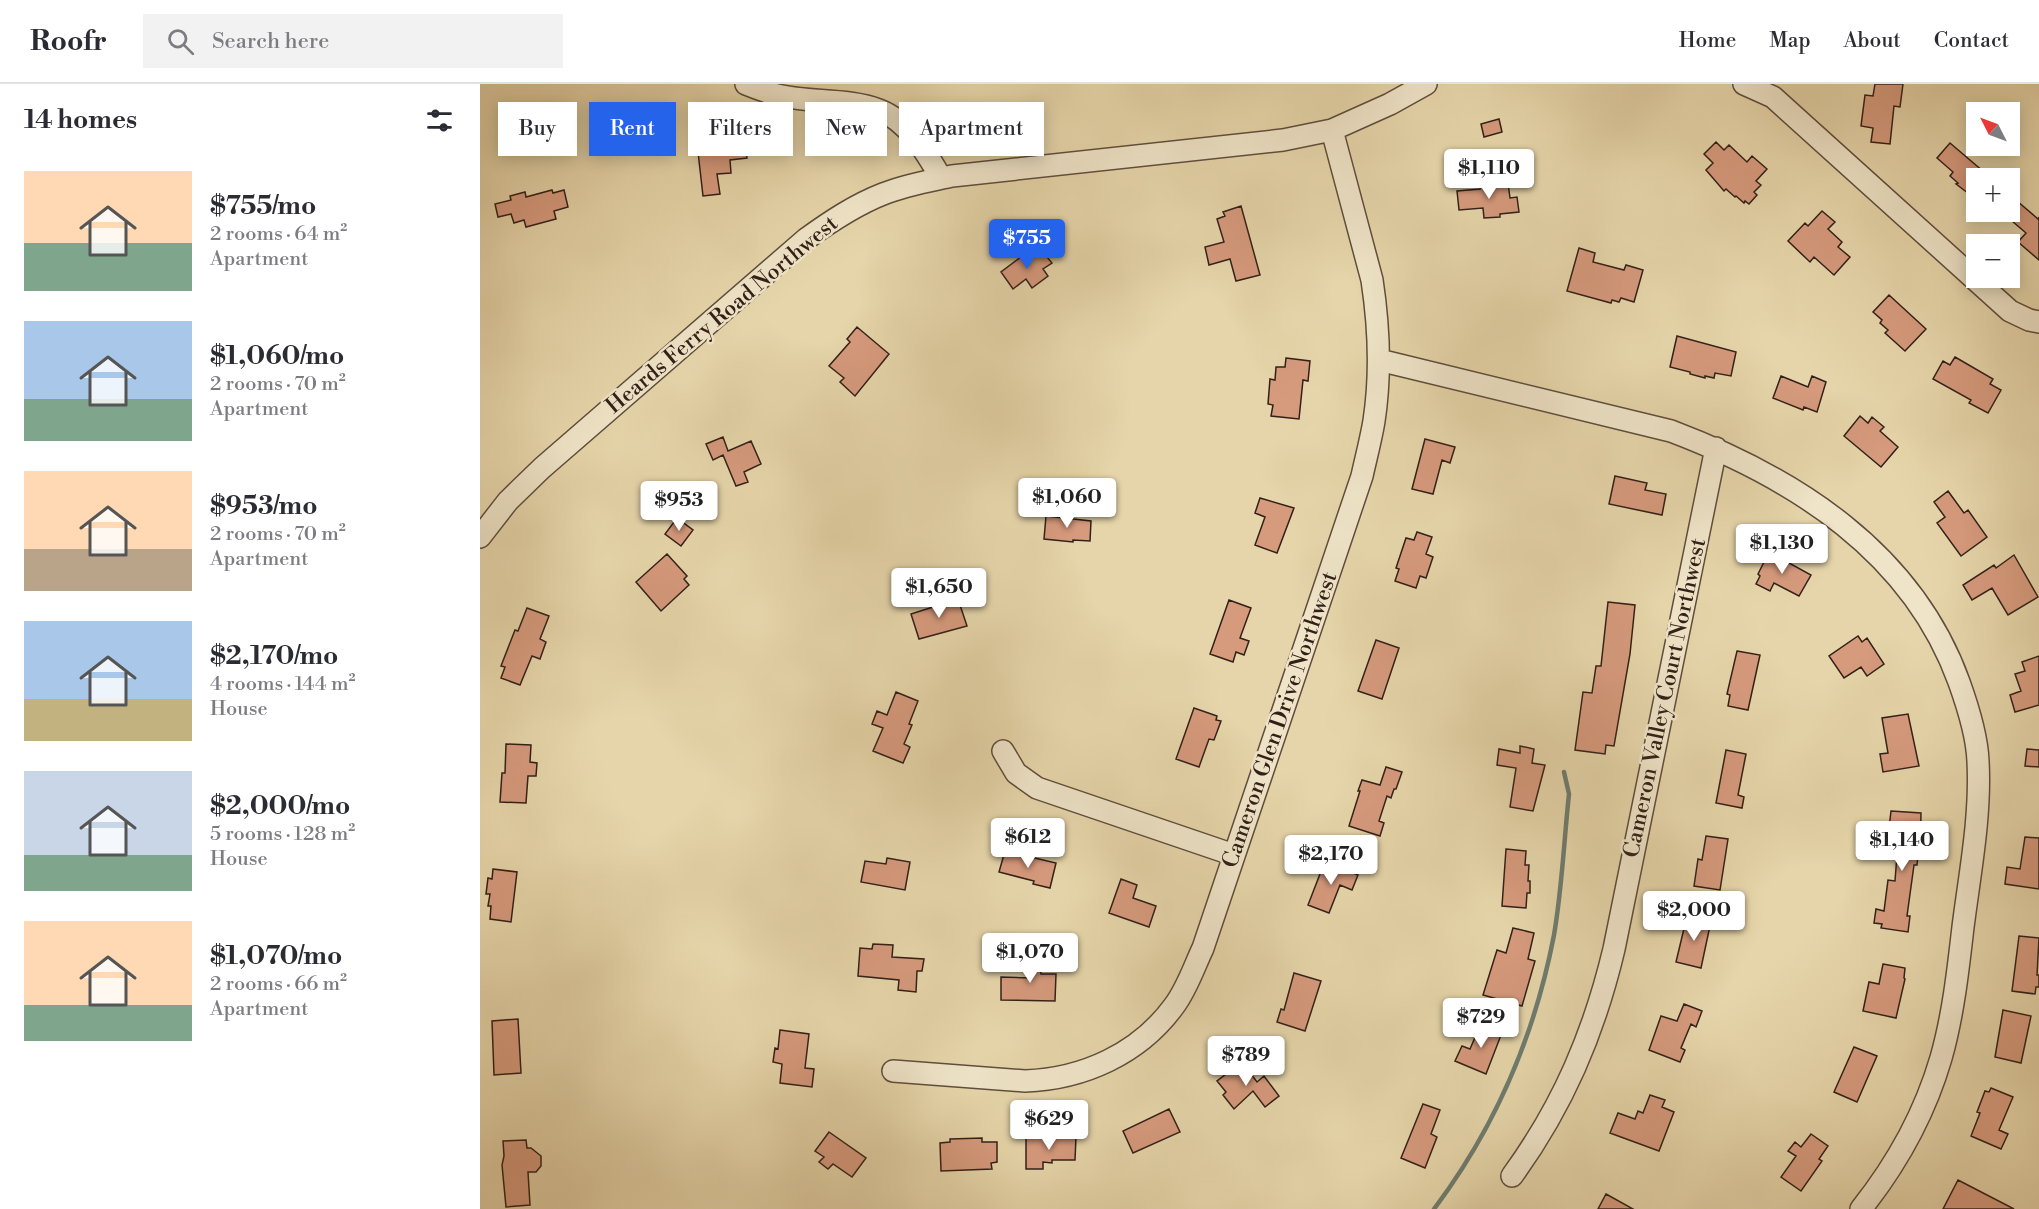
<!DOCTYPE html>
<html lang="en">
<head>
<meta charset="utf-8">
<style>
  :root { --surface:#fff; --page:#f2f2f3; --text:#2b2b33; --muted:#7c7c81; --line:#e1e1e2; --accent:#2563eb }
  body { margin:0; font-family:"Libre Bodoni",serif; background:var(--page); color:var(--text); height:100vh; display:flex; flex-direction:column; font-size:22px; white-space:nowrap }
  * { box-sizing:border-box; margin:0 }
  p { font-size:20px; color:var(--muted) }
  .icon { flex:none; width:33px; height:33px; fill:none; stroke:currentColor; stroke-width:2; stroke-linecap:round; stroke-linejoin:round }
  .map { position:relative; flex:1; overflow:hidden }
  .side { display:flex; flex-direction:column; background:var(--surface); width:480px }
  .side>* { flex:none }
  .hud { position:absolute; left:18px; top:18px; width:570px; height:54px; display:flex; gap:12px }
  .needle { width:39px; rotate:312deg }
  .tools { position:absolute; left:1486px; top:18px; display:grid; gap:12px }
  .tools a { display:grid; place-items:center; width:54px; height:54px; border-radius:0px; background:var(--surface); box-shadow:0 3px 15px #0003; font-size:30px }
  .price { position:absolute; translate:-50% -51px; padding:0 14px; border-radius:6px; background:#fff; color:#222; font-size:20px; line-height:39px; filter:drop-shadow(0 2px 3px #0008) }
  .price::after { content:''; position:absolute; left:50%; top:36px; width:18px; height:14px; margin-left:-9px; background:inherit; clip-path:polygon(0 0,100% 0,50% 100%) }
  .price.active { background:var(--accent); color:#fff }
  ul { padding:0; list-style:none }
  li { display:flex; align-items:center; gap:18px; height:150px; padding:0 24px }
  li span { display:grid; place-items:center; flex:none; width:168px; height:120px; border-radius:0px; color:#555 }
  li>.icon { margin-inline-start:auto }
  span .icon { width:72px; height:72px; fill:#fffc; stroke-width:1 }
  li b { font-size:26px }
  h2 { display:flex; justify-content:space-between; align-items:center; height:72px; padding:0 24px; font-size:26px }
  .tag { padding:0 21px; border-radius:0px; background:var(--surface); box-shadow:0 3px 15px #0003; font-size:21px; line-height:54px }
  .tag.active { background:var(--accent); color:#fff }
  header { display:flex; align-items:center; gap:36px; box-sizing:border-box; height:84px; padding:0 30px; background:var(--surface); border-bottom:2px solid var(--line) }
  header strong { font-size:28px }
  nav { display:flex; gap:33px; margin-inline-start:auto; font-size:21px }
  .search { width:420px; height:54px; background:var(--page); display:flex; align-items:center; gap:15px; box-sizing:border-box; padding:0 21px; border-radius:0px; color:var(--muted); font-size:22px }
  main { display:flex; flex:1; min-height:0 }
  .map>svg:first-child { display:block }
</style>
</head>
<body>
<header>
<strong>Roofr</strong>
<div class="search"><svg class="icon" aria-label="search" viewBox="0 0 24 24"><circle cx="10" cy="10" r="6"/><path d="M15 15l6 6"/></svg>Search here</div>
<nav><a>Home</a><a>Map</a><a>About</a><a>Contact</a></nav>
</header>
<main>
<section class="side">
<h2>14 homes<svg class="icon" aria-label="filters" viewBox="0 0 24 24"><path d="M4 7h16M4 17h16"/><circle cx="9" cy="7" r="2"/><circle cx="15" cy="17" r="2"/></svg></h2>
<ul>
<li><span style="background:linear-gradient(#ffd9b3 60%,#7fa58c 0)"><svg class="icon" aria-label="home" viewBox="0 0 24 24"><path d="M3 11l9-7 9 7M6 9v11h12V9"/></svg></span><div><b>$755/mo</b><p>2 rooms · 64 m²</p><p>Apartment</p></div></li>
<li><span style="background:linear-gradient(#a9c7e8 65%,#7fa58c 0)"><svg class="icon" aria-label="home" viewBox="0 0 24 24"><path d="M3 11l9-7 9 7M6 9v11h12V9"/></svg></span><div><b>$1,060/mo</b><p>2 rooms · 70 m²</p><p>Apartment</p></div></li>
<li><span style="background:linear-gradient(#ffd9b3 65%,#b9a48a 0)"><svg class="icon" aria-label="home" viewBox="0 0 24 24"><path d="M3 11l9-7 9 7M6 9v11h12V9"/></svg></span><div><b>$953/mo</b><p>2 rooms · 70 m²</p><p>Apartment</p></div></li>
<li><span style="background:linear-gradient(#a9c7e8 65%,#c2b280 0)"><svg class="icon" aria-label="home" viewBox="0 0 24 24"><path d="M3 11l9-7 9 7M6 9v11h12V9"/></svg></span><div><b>$2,170/mo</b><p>4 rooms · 144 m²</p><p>House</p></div></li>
<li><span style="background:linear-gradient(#c9d6e8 70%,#7fa58c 0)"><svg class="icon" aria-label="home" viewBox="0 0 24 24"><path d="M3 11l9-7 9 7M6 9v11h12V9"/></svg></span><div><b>$2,000/mo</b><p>5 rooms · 128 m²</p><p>House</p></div></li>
<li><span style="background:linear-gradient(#ffd9b3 70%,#7fa58c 0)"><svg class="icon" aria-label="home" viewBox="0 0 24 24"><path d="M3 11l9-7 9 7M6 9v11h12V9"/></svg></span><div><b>$1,070/mo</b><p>2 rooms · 66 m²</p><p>Apartment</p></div></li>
</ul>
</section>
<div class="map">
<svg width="1559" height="1125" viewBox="0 0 1559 1125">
  <rect width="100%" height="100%" fill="#e6d5aa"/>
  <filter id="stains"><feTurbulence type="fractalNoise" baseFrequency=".00333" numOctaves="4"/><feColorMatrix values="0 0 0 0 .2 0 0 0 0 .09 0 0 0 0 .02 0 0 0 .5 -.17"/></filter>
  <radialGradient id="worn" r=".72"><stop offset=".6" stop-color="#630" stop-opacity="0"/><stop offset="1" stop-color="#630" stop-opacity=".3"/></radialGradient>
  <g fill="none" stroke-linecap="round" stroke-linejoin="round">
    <path stroke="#6e7c6f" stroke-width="4.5" d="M 954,1125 C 1015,1044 1055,950 1074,851 C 1082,805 1084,756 1089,710 L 1084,688"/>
  </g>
  <path fill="#d69a7d" stroke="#322018" stroke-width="1.5" d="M 1395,0 L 1423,0 L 1420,23 L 1414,22 L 1410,60 L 1391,58 L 1393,44 L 1381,42 L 1385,11 L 1393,12 Z
    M 1019,35 L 1022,48 L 1004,53 L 1001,40 Z
    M 265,58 L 267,74 L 250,76 L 251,89 L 237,90 L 240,110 L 223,112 L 218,68 L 231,67 L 230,61 Z
    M 1236,58 L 1244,66 L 1249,61 L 1267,78 L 1272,72 L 1287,85 L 1276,97 L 1281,101 L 1274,108 L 1277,111 L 1269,120 L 1265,117 L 1264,119 L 1256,112 L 1255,113 L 1246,105 L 1244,107 L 1226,86 L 1233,79 L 1224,70 Z
    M 1470,59 L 1511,94 L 1497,94 L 1497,116 L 1476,100 L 1478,99 L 1470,92 L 1473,88 L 1457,74 Z
    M 1028,99 L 1030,114 L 1037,113 L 1039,128 L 1020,130 L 1020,133 L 1004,134 L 1003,124 L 979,126 L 977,107 L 1000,105 L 1000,102 Z
    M 72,106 L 73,109 L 84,106 L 88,123 L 74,127 L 76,135 L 46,143 L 44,136 L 34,139 L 31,130 L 18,133 L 15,120 L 31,116 L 30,112 L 45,108 L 46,113 Z
    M 1537,117 L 1558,135 L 1559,133 L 1559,176 L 1538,158 L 1546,149 L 1525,131 Z
    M 761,122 L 780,191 L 756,197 L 750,175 L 729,181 L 725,163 L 744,158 L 737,135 L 745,132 L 743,128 Z
    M 1342,127 L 1355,138 L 1348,145 L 1362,158 L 1358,163 L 1370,173 L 1354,191 L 1334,173 L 1330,178 L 1308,157 L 1325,139 L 1328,142 Z
    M 1099,164 L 1115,169 L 1113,178 L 1144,186 L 1146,181 L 1163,186 L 1154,218 L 1141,214 L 1139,218 L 1132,216 L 1131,219 L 1087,207 Z
    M 550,166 L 556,173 L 563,168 L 572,179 L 563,185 L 568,192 L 552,204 L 546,195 L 533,205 L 521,188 Z
    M 1409,211 L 1446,245 L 1425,267 L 1405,249 L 1408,246 L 1400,239 L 1402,236 L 1393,228 Z
    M 377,243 L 409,270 L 375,312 L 360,298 L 364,294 L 349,282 L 370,258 L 367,255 Z
    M 1197,252 L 1256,268 L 1251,292 L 1235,289 L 1234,294 L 1225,292 L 1225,294 L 1210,290 L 1210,288 L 1190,283 Z
    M 1475,273 L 1513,295 L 1510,300 L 1521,306 L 1508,329 L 1489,319 L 1491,316 L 1453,295 L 1463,277 L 1470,281 Z
    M 806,274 L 830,277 L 828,297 L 823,296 L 819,335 L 791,332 L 793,321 L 788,320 L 790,295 L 795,296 L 796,283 L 805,283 Z
    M 1301,292 L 1328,303 L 1332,292 L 1346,298 L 1337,328 L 1324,323 L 1323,326 L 1293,314 Z
    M 1380,332 L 1388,339 L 1392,333 L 1404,343 L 1400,347 L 1418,363 L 1401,383 L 1364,352 Z
    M 243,353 L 248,367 L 271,357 L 281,380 L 264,388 L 268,398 L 256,402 L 243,371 L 233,376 L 226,360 Z
    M 945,355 L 975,363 L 970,379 L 962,376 L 953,410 L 932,405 Z
    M 1135,392 L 1167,399 L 1165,406 L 1186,410 L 1182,431 L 1129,420 Z
    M 1468,407 L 1484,429 L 1488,426 L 1507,453 L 1481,472 L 1457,439 L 1465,433 L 1454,418 Z
    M 780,414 L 814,424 L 797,469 L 775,461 L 785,433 L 775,429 Z
    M 566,432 L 611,437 L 610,457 L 593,456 L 593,458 L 564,455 Z
    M 197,434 L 213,446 L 201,462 L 185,450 Z
    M 937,448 L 952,453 L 946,470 L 953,473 L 946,494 L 940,492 L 936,504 L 915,497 L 919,485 L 916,484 L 926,454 L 934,456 Z
    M 1289,468 L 1331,491 L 1319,512 L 1294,499 L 1290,507 L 1276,500 L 1280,492 L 1278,490 Z
    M 187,470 L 207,492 L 204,495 L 209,501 L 181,527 L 156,498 Z
    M 1534,471 L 1558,513 L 1528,531 L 1512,504 L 1492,516 L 1483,501 L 1514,481 L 1516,484 Z
    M 478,515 L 487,542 L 439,555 L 431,530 Z
    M 749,516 L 771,524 L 760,554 L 769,557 L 764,571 L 756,568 L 753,578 L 730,570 Z
    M 1128,518 L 1155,521 L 1150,570 L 1134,662 L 1126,661 L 1125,670 L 1095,666 L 1103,608 L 1112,609 L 1116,582 L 1121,582 Z
    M 47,524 L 69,532 L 60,555 L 66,558 L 60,575 L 52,572 L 40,601 L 21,594 L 25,583 L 21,582 L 35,546 L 38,547 Z
    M 1378,552 L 1382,558 L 1387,554 L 1404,580 L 1387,592 L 1381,583 L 1364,594 L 1349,572 Z
    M 896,556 L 919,564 L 902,615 L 878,607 Z
    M 1257,567 L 1280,571 L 1268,626 L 1248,622 L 1250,611 L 1247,610 Z
    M 1559,572 L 1559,621 L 1535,628 L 1530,611 L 1541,607 L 1535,590 L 1545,587 L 1542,578 Z
    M 416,608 L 438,617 L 429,640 L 432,641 L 424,660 L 430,663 L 423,679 L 393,667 L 403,644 L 392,640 L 397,627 L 407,631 Z
    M 714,624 L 737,632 L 736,636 L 741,637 L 734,656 L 729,655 L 719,683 L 696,675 Z
    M 1428,630 L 1439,682 L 1403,688 L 1400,670 L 1408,669 L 1402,634 Z
    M 26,660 L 51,661 L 50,678 L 57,679 L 56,692 L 48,692 L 46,719 L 20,718 L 22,689 L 25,689 Z
    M 1040,662 L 1054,665 L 1052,679 L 1065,681 L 1053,727 L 1030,723 L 1036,684 L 1017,681 L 1019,665 L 1040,669 Z
    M 1547,665 L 1559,666 L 1559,683 L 1545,682 Z
    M 1246,666 L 1266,670 L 1258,711 L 1264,713 L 1262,724 L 1236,719 Z
    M 906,683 L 922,688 L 916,705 L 914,705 L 911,714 L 907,712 L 899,737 L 904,739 L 900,752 L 869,742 L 880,707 L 878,707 L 882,696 L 900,701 Z
    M 1411,727 L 1441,729 L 1440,771 L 1438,771 L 1437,781 L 1434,781 L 1427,832 L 1430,832 L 1428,848 L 1401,844 L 1402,840 L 1394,839 L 1396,825 L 1404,827 L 1408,796 L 1415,797 L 1419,745 L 1409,744 Z
    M 1226,752 L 1248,755 L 1240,806 L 1214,802 L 1218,775 L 1222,776 Z
    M 1545,753 L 1559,754 L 1559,805 L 1525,800 L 1527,783 L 1540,785 Z
    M 1026,765 L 1046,767 L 1045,781 L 1049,781 L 1048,797 L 1050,797 L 1050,809 L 1047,809 L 1046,824 L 1022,822 Z
    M 525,767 L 576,779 L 570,804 L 553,800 L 554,797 L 519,788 Z
    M 407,774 L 430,778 L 425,806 L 381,798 L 385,777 L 406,780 Z
    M 845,777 L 878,791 L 872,806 L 860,801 L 849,829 L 828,821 Z
    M 13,785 L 37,788 L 31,838 L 10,835 L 11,822 L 8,822 L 10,810 L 6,810 L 8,794 L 12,795 Z
    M 641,795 L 657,801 L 653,814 L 676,822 L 669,843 L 629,829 Z
    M 1207,832 L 1231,837 L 1221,884 L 1196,878 Z
    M 1033,844 L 1054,849 L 1048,875 L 1055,877 L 1042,922 L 1003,911 L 1017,866 L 1026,869 Z
    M 1539,852 L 1559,854 L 1557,891 L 1559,891 L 1559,903 L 1556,903 L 1555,910 L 1532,907 Z
    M 393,860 L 413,861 L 412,873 L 444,875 L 442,887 L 437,887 L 436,908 L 418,906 L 419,896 L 378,892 L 380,864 L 392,865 Z
    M 550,865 L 558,865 L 561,890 L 576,890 L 575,917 L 521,916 L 521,893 L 550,894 Z
    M 1403,880 L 1425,884 L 1424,894 L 1425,895 L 1416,934 L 1383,927 L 1389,898 L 1399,900 Z
    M 814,889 L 841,897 L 825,947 L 797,938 L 801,925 L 804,926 Z
    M 1204,920 L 1222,927 L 1216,943 L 1211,940 L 1201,964 L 1205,966 L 1200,978 L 1169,966 L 1181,932 L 1197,937 Z
    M 1523,926 L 1551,932 L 1541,979 L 1515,973 Z
    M 38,935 L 41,989 L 14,991 L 12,937 Z
    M 1002,937 L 1023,946 L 1006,990 L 975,977 L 982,962 L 990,965 Z
    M 300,946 L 329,950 L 325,984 L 334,985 L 332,1003 L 300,999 L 302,980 L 293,978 L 295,964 L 298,965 Z
    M 1374,963 L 1397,972 L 1377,1018 L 1354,1008 Z
    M 762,978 L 777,998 L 784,992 L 799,1012 L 785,1023 L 773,1007 L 754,1025 L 743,1011 L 746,1008 L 737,997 Z
    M 1511,1004 L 1533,1013 L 1519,1046 L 1528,1050 L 1521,1065 L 1491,1052 L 1500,1029 L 1497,1028 L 1505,1007 L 1509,1008 Z
    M 1170,1011 L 1185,1016 L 1182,1023 L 1194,1028 L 1179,1067 L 1130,1049 L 1138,1029 L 1155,1035 L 1158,1027 L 1163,1029 Z
    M 943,1020 L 960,1026 L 951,1050 L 957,1053 L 945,1084 L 921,1074 Z
    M 689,1025 L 700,1048 L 653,1069 L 643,1047 Z
    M 349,1048 L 386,1074 L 372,1093 L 353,1080 L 348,1085 L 339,1078 L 344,1073 L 335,1067 Z
    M 1331,1050 L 1348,1062 L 1339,1075 L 1342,1077 L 1321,1107 L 1301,1093 L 1316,1072 L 1308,1067 L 1315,1058 L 1321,1063 Z
    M 546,1053 L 596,1053 L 595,1076 L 572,1076 L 572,1079 L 563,1078 L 563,1085 L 546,1085 Z
    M 502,1054 L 502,1058 L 517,1058 L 517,1078 L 511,1079 L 512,1085 L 461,1087 L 460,1059 L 470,1058 L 470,1055 Z
    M 46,1056 L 47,1064 L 51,1064 L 61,1072 L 61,1082 L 56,1088 L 48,1088 L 50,1121 L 26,1123 L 22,1081 L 24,1072 L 23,1057 Z
    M 1478,1096 L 1534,1125 L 1463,1125 Z
    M 1126,1110 L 1153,1125 L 1118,1125 Z"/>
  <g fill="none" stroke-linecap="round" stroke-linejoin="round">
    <g stroke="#5f4d3c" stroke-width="24">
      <path id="minor" d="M 266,0 C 276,4 287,8 297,11 C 330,19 367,14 399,26 C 428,37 446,68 461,94
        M 1264,0 L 1293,13 L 1530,227 L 1549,236 L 1559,238
        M 899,276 L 1191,347 C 1315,394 1432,468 1479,598 C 1488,623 1497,651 1498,677 C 1501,732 1490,788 1483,843 C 1478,887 1473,932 1461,974 C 1445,1029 1416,1081 1381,1125
        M 0,453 L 28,417 L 62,384 L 326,155 C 351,137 375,121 403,110 C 425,101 449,97 472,92 L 803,56 L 852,46 L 910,20 L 946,0
        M 523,667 L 536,689 L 557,704 L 754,771
        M 413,987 L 545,997 C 603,995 659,970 694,922 C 707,905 714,883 723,864 L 882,392 C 886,374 891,355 894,337 C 901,291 899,242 892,196 L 852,46
        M 1032,1092 C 1083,1022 1114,949 1134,865 L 1236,364"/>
    </g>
    <use href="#minor" stroke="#efe4c8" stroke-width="21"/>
  </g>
  <g text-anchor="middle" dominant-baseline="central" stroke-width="5" stroke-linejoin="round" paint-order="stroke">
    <g font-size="22" fill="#322018" stroke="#efe4c8">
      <text transform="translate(242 231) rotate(-40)">Heards Ferry Road Northwest</text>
      <text transform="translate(1185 614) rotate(-78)">Cameron Valley Court Northwest</text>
      <text transform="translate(800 636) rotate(-71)">Cameron Glen Drive Northwest</text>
    </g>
  </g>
  <rect width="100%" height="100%" filter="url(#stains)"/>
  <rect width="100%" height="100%" fill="url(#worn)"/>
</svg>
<div class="tools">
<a><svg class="needle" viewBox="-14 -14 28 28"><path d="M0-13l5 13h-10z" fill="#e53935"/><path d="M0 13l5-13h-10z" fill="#7c7c81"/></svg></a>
<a>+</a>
<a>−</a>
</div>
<b class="price" style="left:1009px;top:116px">$1,110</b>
<b class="price active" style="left:547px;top:186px">$755</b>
<b class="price" style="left:587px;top:445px">$1,060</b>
<b class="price" style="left:199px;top:448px">$953</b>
<b class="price" style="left:1302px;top:491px">$1,130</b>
<b class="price" style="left:459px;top:535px">$1,650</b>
<b class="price" style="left:548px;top:785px">$612</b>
<b class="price" style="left:1422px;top:788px">$1,140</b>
<b class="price" style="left:851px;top:802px">$2,170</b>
<b class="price" style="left:1214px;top:858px">$2,000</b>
<b class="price" style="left:550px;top:900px">$1,070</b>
<b class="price" style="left:1001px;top:965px">$729</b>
<b class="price" style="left:766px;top:1003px">$789</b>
<b class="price" style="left:569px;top:1067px">$629</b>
<div class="hud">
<a class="tag">Buy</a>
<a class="tag active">Rent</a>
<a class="tag">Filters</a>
<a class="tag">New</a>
<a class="tag">Apartment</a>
</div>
</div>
</main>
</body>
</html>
